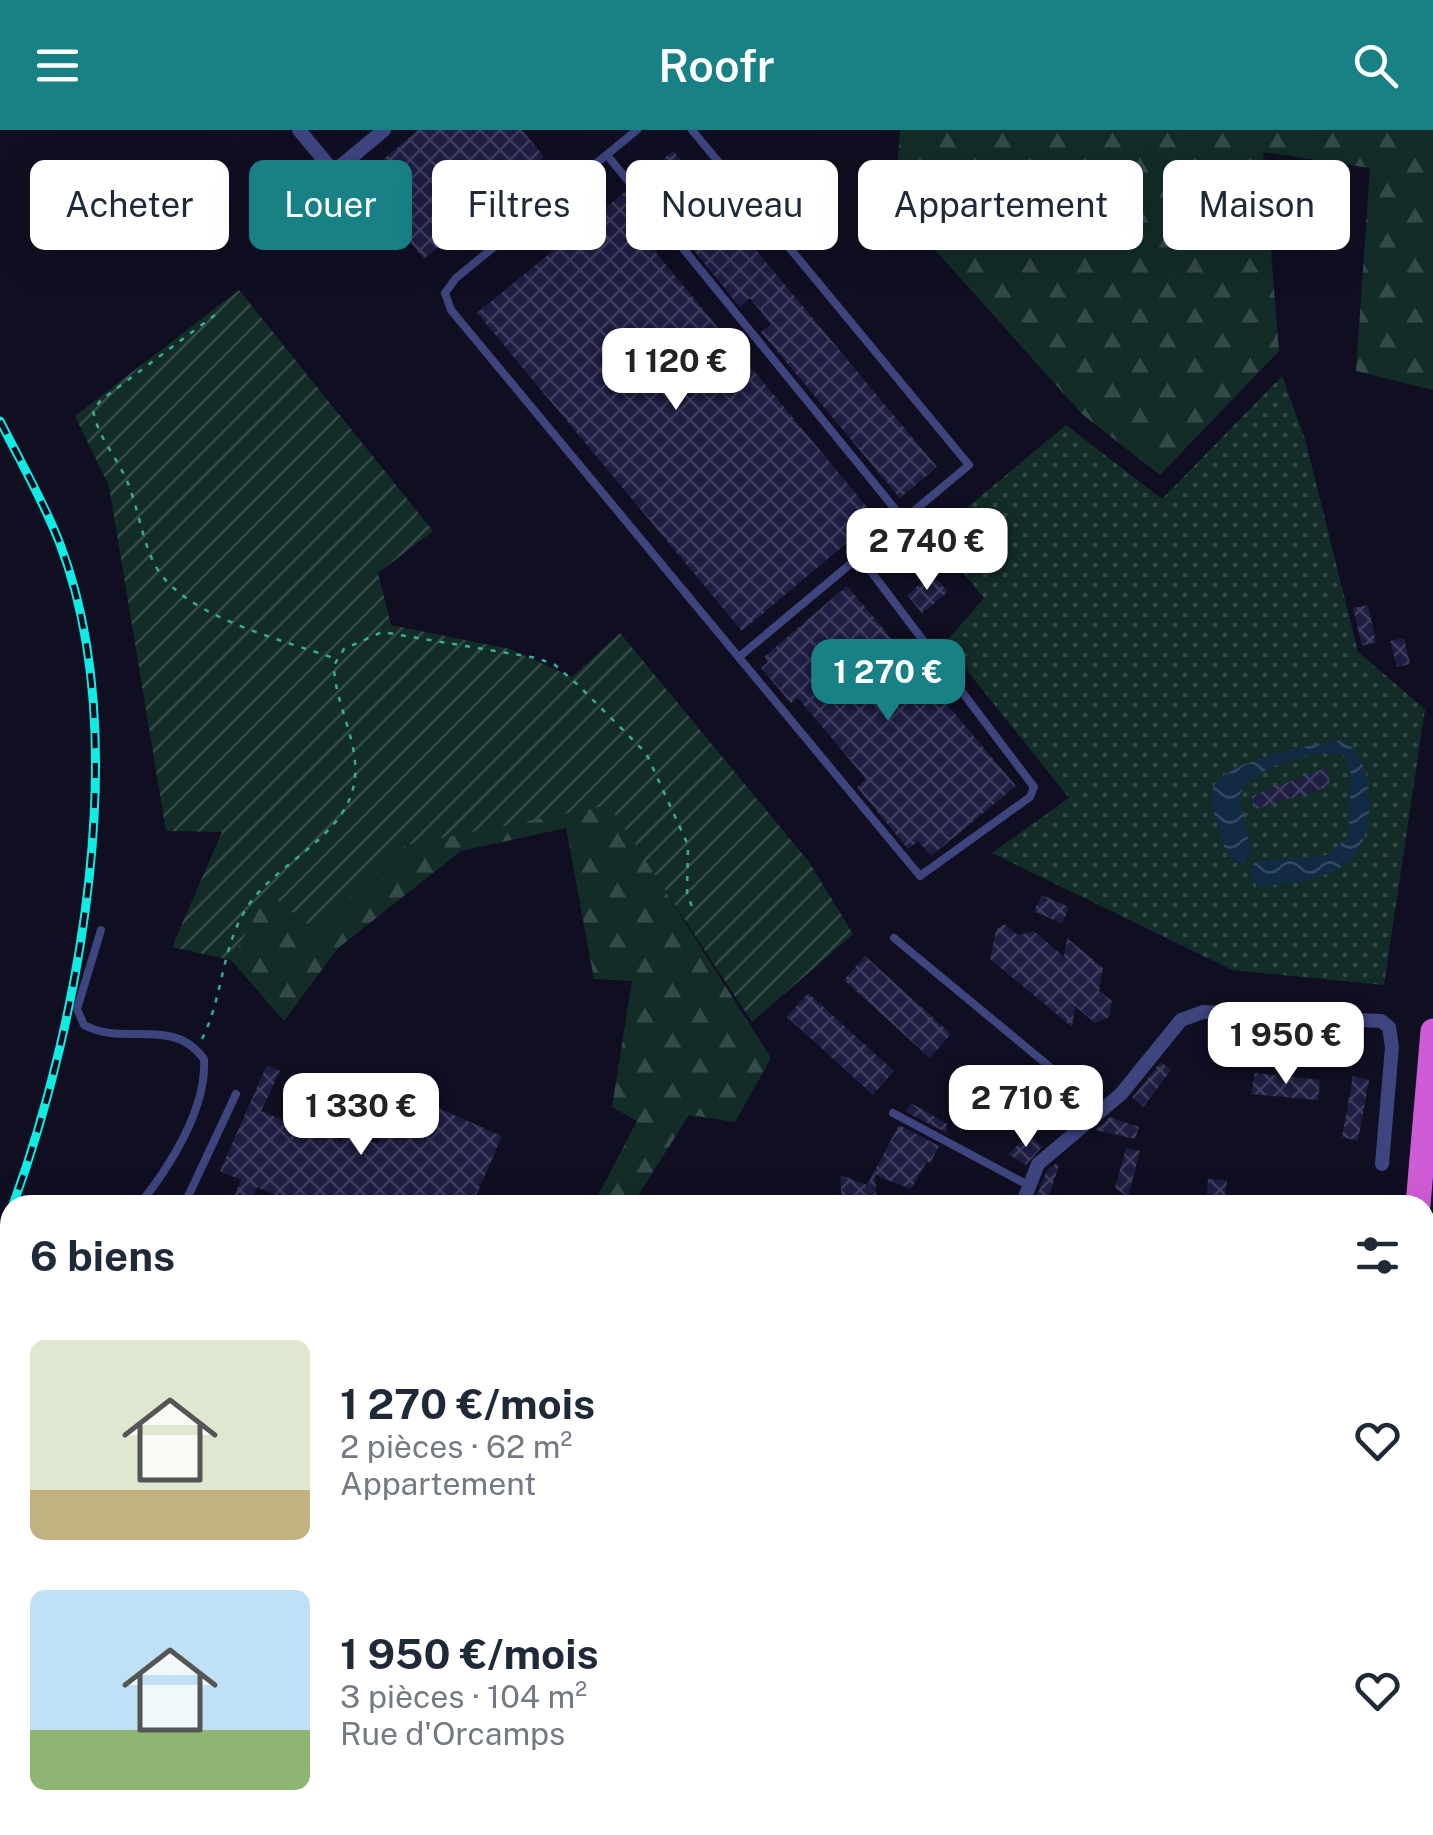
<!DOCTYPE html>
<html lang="fr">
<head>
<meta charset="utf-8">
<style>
  :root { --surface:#fff; --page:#f2f2f3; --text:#1f2937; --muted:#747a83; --accent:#188185 }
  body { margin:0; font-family:"Public Sans",sans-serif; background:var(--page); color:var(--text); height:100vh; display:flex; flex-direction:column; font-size:38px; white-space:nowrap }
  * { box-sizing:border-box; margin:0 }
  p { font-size:32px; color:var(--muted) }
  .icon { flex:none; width:55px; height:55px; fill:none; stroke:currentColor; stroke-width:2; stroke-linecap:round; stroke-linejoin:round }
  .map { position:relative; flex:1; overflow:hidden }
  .sheet { position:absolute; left:0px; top:1065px; width:1435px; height:640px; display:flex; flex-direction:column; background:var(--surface); border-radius:30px 30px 0 0; box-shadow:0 10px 40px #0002 }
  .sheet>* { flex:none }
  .guide { position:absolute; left:30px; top:30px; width:1375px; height:90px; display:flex; gap:20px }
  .price { position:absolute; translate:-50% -85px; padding:0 22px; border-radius:20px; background:#fff; color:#222; font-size:32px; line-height:65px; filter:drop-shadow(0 2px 5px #0008) }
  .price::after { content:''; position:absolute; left:50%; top:60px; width:30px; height:22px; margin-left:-15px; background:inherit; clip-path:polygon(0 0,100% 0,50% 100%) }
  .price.active { background:var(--accent); color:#fff }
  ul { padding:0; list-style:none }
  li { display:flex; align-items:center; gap:30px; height:250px; padding:0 30px }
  li span { display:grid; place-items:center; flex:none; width:280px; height:200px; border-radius:15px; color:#555 }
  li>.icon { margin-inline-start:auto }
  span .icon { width:120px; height:120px; fill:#fffc; stroke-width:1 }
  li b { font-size:42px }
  h2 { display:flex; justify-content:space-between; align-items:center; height:120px; padding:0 30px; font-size:42px }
  .tag { padding:0 35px; border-radius:15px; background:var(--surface); box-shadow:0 10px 40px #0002; font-size:35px; line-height:90px }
  .tag.active { background:var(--accent); color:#fff }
  header { display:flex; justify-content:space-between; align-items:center; height:130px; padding:0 30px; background:var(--accent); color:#fff; font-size:45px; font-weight:600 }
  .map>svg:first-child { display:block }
</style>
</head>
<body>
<header><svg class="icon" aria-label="menu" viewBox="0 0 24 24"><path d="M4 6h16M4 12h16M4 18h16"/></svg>Roofr<svg class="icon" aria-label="search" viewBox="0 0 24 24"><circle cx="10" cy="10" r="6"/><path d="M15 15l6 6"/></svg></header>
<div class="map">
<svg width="1433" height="1705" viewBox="0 0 1433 1705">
  <defs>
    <pattern id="grass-dots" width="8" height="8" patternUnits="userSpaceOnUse" patternTransform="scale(2.5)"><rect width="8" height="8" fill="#132c28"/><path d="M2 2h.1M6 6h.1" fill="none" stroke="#344a48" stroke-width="1.8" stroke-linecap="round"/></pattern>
    <pattern id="forest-firs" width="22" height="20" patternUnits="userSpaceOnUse" patternTransform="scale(2.5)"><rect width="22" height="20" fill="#132c28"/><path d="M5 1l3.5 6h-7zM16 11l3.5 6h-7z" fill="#344a48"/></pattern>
    <pattern id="garden-furrows" width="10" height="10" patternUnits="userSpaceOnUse" patternTransform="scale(2.5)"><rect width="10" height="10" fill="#132c28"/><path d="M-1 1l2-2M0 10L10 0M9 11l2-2" fill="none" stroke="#344a48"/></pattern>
    <pattern id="water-waves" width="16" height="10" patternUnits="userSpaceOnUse" patternTransform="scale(2.5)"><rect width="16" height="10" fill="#112b45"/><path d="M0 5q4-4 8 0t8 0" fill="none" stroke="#334961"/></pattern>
    <pattern id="building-cross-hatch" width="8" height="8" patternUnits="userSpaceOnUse" patternTransform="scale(2.5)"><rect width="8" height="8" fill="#1f1d42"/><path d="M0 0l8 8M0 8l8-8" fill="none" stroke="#3f3d5e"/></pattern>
  </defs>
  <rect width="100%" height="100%" fill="#100f22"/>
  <path fill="url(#grass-dots)" d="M 1282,246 L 1305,309 L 1358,522 L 1425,579 L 1384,855 L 1232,840 L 992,723 L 1069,668 L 945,513 L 984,468 L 933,406 L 1066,295 L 1162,369 Z"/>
  <path fill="url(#forest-firs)" d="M 900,0 L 1433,0 L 1433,260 L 1356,241 L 1370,38 L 1263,22 L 1279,221 L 1160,345 L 1082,284 L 895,75 Z
    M 610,674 L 771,928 L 735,992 L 689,985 L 632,1075 L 593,1075 L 637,991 L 612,977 L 632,851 L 594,849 L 566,698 L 461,721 L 338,818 L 284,891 L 231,830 L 268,762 L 314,799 L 406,715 Z"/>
  <path fill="url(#garden-furrows)" d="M 239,160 L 433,401 L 378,443 L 391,495 L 510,519 L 572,547 L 620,503 L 809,732 L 853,804 L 752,892 L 609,675 L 406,715 L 314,799 L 268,763 L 231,830 L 172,817 L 222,702 L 166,701 L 109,356 L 75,286 Z"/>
  <path fill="url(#water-waves)" d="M 1343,610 C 1377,629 1378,708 1348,732 C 1323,752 1287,753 1257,757 L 1249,739 L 1256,732 L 1327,725 L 1348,707 L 1351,644 L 1343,624 C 1306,621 1271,633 1242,656 L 1240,671 L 1251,720 L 1243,735 L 1227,725 C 1222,707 1207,674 1214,656 C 1225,631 1316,613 1343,610 Z"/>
  <path fill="url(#building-cross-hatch)" d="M 418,0 L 522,0 L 544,27 L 424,129 L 358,51 Z
    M 673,21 L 937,337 L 900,368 L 761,202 L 771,194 L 750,168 L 740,177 L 637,51 Z
    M 626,61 L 660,102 L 648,113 L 876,388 L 742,501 L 477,183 Z
    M 932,444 L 948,462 L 922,483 L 907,465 Z
    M 847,456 L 1016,656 L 931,726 L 918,711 L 908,719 L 857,657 L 866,649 L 798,568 L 791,573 L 761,538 L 768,532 L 764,527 Z
    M 1368,475 L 1376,512 L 1362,516 L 1353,478 Z
    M 1404,508 L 1410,534 L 1397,537 L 1390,511 Z
    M 1328,637 L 1330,656 L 1256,679 L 1252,666 Z
    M 1042,765 L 1069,777 L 1062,794 L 1034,781 Z
    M 1004,794 L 1018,805 L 1034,801 L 1064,827 L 1067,808 L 1103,838 L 1099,861 L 1112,871 L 1109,887 L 1095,893 L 1075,876 L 1072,897 L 990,829 L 996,800 Z
    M 865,826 L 951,904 L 930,928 L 844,850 Z
    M 808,863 L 894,941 L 873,965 L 787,887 Z
    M 1339,904 L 1353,907 L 1349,929 L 1335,927 Z
    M 1161,932 L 1171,940 L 1143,977 L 1132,968 Z
    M 267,935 L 280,941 L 261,981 L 308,1001 L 310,997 L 341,1011 L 346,1000 L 377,1014 L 400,961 L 502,1006 L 472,1075 L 298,1075 L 257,1057 L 249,1075 L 230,1075 L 241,1050 L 220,1041 Z
    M 1255,943 L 1320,950 L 1318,970 L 1251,964 Z
    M 1353,946 L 1369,950 L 1358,1011 L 1342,1007 Z
    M 911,973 L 947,994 L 947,1003 L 906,982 Z
    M 1110,987 L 1139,997 L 1135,1009 L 1095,1000 Z
    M 899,995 L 939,1016 L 930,1033 L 927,1031 L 911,1059 L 875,1045 L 877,1075 L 842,1075 L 840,1045 L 867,1055 Z
    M 1030,1004 L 1042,1017 L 1026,1035 L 1008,1024 Z
    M 1126,1018 L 1140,1021 L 1128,1067 L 1115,1058 Z
    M 1055,1034 L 1059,1035 L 1046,1075 L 1033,1075 L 1047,1040 Z
    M 1208,1049 L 1227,1050 L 1224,1075 L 1206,1075 Z"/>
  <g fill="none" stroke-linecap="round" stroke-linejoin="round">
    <path stroke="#37ad96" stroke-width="2.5" stroke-dasharray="5 8" stroke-linecap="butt" d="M 215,185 L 101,270 L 93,280 C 98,309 119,329 129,356 C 138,380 142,406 152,429 C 176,486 282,509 336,529
      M 202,909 C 223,868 221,819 246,779 C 274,733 344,709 354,654 C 362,616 334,574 334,535 L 344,519 L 382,502 L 537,528 L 555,535 L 579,556 L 646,623 L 688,715 L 687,764 L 693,779"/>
    <path stroke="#3e447e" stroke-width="8" d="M 637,0 L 456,148 L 445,163 L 451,180 L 920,746 L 1030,667 L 1034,657 L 860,427
      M 692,0 L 969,335 L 739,527
      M 607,25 L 904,390
      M 101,800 L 77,879 L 84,895 C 125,917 173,886 204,929 C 207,978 170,1037 139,1075
      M 894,808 L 1102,980
      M 893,983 L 1028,1055
      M 184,1075 L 236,964
      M 0,1312 L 10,1285
      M 5,1402 L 10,1384"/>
    <path stroke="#3e447e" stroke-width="14" d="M 299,0 L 334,42
      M 285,82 L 384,0
      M 1022,1075 L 1038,1034 L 1121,964 L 1181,890 L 1203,882 L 1381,891 L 1389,897 L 1392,917 L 1382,1034
      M 0,1404 L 10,1401
      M 338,1695 L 340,1705
      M 444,1695 L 445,1705
      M 566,1695 L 579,1705
      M 1109,1695 L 1111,1705
      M 175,1705 L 271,1695
      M 696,1705 L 708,1695
      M 1013,1705 L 1025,1695"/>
    <path stroke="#cf5cd6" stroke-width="25" d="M 1418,1075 L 1433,901
      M 1425,1271 L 1433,1175
      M 1366,1705 L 1367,1695
      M 1389,1705 L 1390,1695"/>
    <g stroke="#10ece4" stroke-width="9">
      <path id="rail" d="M 0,291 C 20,331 44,372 60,414 C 133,605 81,888 13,1075
        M 0,1111 L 10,1084"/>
    </g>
    <use href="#rail" stroke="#100f22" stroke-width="5" stroke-dasharray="15" stroke-linecap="butt"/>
  </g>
</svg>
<b class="price" style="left:676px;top:283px">1 120 €</b>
<b class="price" style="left:927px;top:463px">2 740 €</b>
<b class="price active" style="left:888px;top:594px">1 270 €</b>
<b class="price" style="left:1286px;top:957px">1 950 €</b>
<b class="price" style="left:1026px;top:1020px">2 710 €</b>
<b class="price" style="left:361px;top:1028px">1 330 €</b>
<div class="guide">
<a class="tag">Acheter</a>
<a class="tag active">Louer</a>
<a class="tag">Filtres</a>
<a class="tag">Nouveau</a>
<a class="tag">Appartement</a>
<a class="tag">Maison</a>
</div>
<section class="sheet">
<h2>6 biens<svg class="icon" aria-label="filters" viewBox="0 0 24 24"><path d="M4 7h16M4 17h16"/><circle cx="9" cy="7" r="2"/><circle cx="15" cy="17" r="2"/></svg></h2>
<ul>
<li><span style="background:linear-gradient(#dfe7d0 75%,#c2b280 0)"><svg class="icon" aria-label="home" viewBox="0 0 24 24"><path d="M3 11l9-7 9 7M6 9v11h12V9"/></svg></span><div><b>1 270 €/mois</b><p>2 pièces · 62 m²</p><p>Appartement</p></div><svg class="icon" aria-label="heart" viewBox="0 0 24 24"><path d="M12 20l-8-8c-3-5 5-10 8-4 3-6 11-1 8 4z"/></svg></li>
<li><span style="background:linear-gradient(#bfe0f5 70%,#8fb573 0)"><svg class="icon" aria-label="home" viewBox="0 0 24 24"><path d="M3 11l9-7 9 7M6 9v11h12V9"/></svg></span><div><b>1 950 €/mois</b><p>3 pièces · 104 m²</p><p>Rue d'Orcamps</p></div><svg class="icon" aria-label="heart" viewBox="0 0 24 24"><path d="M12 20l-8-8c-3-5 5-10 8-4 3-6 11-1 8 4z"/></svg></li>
</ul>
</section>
</div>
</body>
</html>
